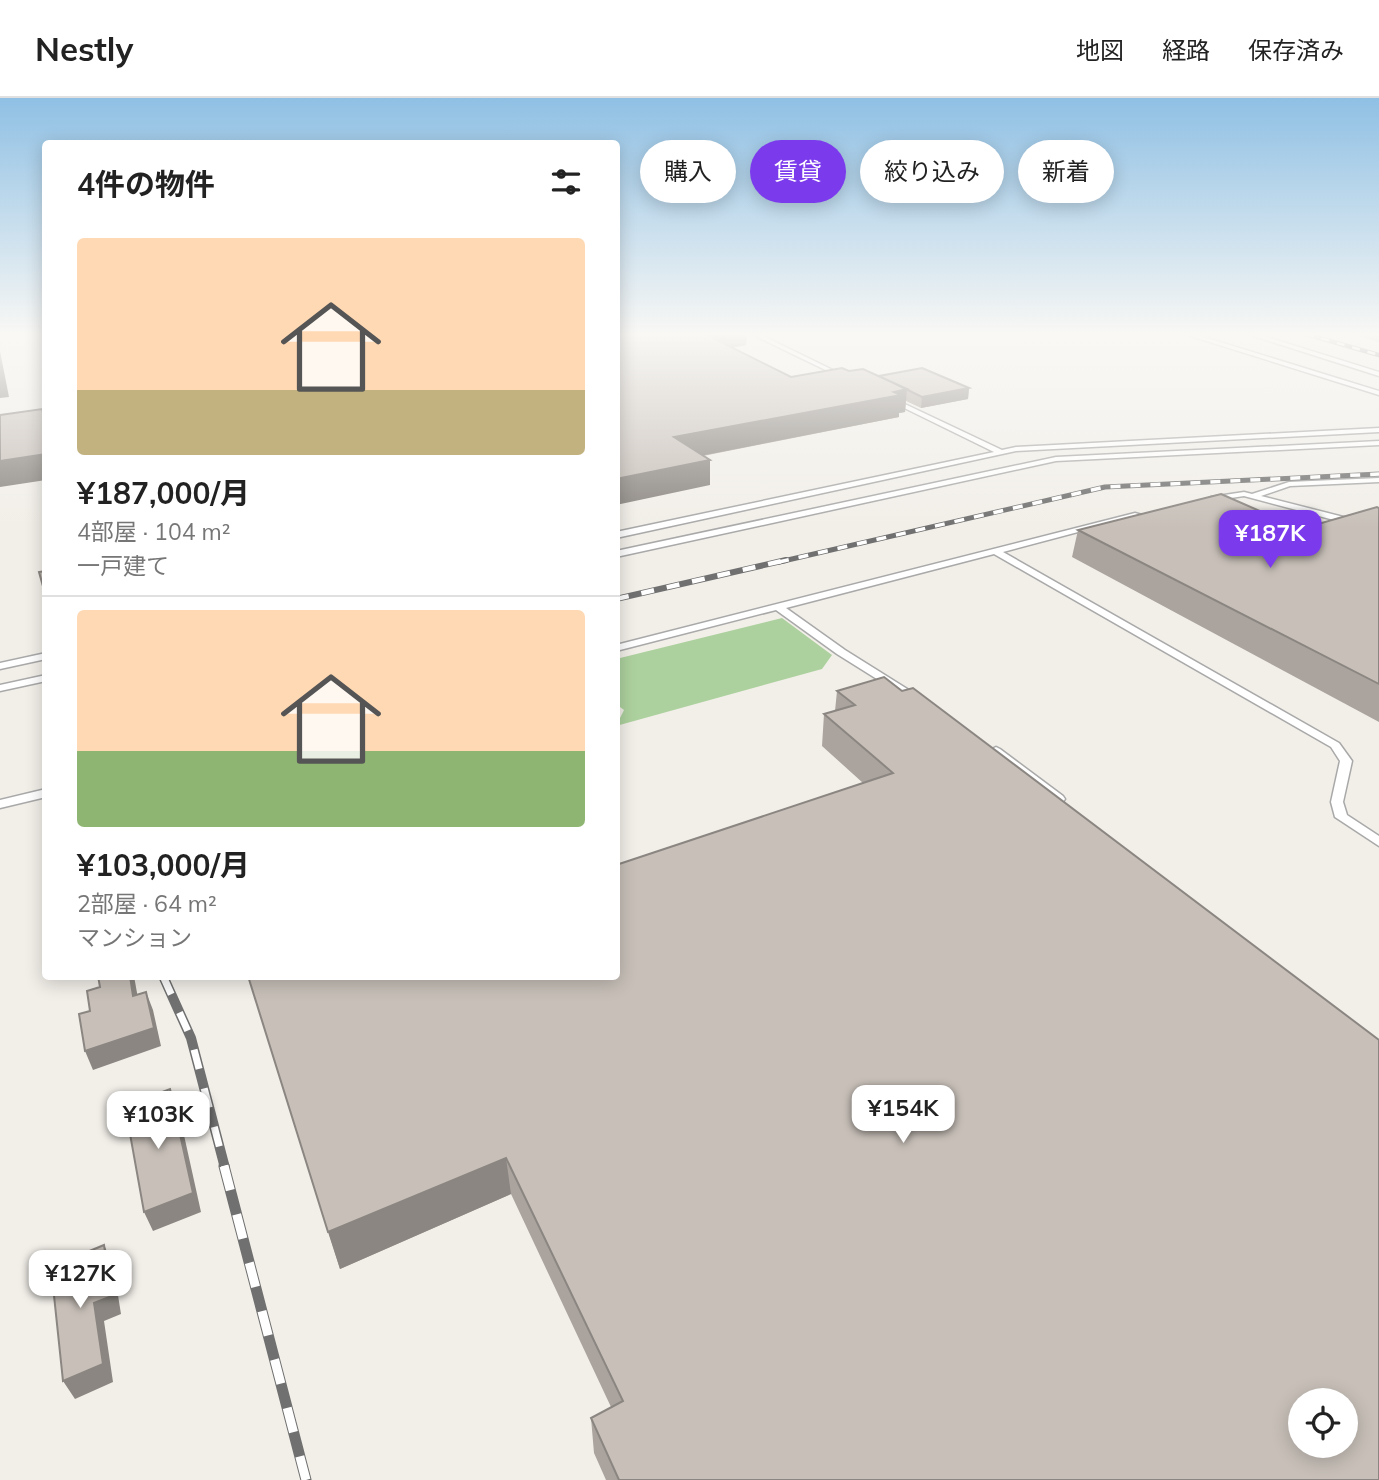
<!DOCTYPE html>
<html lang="ja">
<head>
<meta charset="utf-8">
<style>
  :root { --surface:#fff; --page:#f6f6f6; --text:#222; --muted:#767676; --line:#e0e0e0; --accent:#7c3aed }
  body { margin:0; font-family:Mulish,"Noto Sans JP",sans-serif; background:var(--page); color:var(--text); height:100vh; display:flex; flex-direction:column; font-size:26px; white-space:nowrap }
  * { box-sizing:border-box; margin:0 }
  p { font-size:23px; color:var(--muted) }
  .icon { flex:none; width:38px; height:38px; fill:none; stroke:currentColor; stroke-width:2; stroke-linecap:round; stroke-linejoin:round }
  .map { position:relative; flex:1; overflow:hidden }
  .details { position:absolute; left:42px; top:42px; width:578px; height:840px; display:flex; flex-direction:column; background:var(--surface); border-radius:7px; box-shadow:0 4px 18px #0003 }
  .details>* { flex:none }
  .hud { position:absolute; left:640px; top:42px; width:634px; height:63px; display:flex; gap:14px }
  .buttons { position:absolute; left:1288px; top:1290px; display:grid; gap:14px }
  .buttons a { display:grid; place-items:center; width:70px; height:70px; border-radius:50%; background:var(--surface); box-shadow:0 4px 18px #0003; font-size:35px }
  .price { position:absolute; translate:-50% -60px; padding:0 16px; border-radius:14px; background:#fff; color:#222; font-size:23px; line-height:46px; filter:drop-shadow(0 2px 4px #0008) }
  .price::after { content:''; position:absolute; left:50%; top:42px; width:21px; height:16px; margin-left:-10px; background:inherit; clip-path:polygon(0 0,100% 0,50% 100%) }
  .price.on { background:var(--accent); color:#fff }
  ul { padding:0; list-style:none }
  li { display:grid; align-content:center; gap:14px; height:371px; padding:0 35px }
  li+li { border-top:2px solid var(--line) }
  li span { display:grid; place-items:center; height:217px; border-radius:7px; color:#555 }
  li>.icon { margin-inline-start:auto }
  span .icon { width:126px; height:126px; fill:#fffc; stroke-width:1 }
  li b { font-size:30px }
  h2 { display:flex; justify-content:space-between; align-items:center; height:84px; padding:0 35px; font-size:30px }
  .pill { padding:0 24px; border-radius:32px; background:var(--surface); box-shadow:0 4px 18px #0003; font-size:24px; line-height:63px }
  .pill.on { background:var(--accent); color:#fff }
  header { display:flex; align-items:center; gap:42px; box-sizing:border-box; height:98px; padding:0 35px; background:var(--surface); border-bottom:2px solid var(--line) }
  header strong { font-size:33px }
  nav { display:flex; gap:38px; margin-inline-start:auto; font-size:24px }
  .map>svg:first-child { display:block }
</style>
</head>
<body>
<header>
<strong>Nestly</strong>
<nav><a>地図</a><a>経路</a><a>保存済み</a></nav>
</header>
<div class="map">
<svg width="1379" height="1382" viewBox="0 0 1379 1382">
  <rect width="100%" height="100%" fill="#f2efe9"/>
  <path fill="#add19e" d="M 782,520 L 832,557 L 822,571 L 616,628 L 624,612 L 616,606 L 616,561 Z"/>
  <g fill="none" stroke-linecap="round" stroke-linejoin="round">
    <g stroke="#a9a9a9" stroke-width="3">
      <path id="service" d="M 751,236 L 759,236 L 845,278 L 840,279 Z
        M 1184,236 L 1194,236 L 1379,293 L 1379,297 Z
        M 1247,236 L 1257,236 L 1379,274 L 1379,278 Z
        M 890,299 L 1002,352 L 1016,349 L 1379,330 L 1379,334 L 1016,353 L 616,440 L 616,434 L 994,354 L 888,302 L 887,301 Z
        M 1379,343 L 1379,347 L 1056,363 L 616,459 L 616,453 L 1056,359 Z
        M 1379,380 L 1379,384 L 1290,388 L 1261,398 L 1379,428 L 1379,434 L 1244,398 L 1211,403 L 1207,401 L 1211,399 L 1244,394 L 1252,396 L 1289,384 Z
        M 1135,415 L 1142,417 L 1003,454 L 1339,645 L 1352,663 L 1343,704 L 1347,717 L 1379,738 L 1379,748 L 1335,719 L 1331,704 L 1340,663 L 1331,649 L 994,456 L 786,510 L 845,552 L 920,599 L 921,601 L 920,603 L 912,603 L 837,556 L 776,512 L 616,553 L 616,547 Z
        M 46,555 L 46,561 L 0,571 L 0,565 Z
        M 46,577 L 46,583 L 0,593 L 0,587 Z
        M 996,649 L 1000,651 L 1063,698 L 1065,701 L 1063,704 L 1055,704 L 992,655 L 990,653 L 992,651 Z
        M 46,691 L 46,699 L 0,710 L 0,702 Z"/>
    </g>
    <use href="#service" fill="#fff" fill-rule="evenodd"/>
    <g stroke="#707070" stroke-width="4.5">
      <path id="rail-far4" d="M 1306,236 L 1379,257"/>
    </g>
    <g stroke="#707070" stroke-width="5">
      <path id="rail-far3" d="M 779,464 L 1105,389 L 1379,376"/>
    </g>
    <g stroke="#707070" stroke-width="6">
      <path id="rail-far2" d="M 616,501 L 786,462"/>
    </g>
    <g stroke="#707070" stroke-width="10">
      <path id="rail-far1" d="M 163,878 L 191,940 L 225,1070"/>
    </g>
    <g stroke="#707070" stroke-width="11">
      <path id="rail" d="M 224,1068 L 306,1382"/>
    </g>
    <use href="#rail-far4" stroke="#fff" stroke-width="2.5" stroke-dasharray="8" stroke-linecap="butt"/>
    <use href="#rail-far3" stroke="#fff" stroke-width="3.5" stroke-dasharray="10" stroke-linecap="butt"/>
    <use href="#rail-far2" stroke="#fff" stroke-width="4.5" stroke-dasharray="13" stroke-linecap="butt"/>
    <use href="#rail-far1" stroke="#fff" stroke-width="7" stroke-dasharray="20" stroke-linecap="butt"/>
    <use href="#rail" stroke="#fff" stroke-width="9" stroke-dasharray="25" stroke-linecap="butt"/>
  </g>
  <path fill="#aba49e" d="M 616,236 L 747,236 L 746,247 L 732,250 L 791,279 L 849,273 L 969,290 L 968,301 L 921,310 L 906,303 L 905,314 L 899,315 L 899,319 L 703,358 L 710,387 Z
    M 1353,236 L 1379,236 L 1379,244 Z
    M 1379,410 L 1379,624 L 1072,459 L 1078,432 L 1301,431 Z
    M 884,579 L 1379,1382 L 606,1382 L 594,1355 L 591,1320 L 611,1309 L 511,1096 L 340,1171 L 248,878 L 616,878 L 863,685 L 822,648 L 824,616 L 835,613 L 837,593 Z"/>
  <path fill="#8b8681" d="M 701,236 L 747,236 L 746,247 L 701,255 Z
    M 0,253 L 9,299 L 0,300 Z
    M 969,290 L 968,301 L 921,310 L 922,299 Z
    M 907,291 L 905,314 L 899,315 L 899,319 L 674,363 L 674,339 Z
    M 46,356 L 46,382 L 0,389 L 0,363 Z
    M 710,362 L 710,387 L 616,407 L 616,381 Z
    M 130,878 L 134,878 L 141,917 L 133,898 Z
    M 146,894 L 153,912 L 161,948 L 93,972 L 85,953 Z
    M 170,991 L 178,1010 L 201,1114 L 153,1133 L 144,1114 Z
    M 506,1060 L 511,1096 L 340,1171 L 328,1134 Z
    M 104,1147 L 113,1166 L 121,1216 L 104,1223 L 113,1284 L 75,1301 L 63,1283 Z"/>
  <path fill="#c7bfb8" stroke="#8b8681" stroke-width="2" fill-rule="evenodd" d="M 616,236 L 705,236 L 791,279 L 842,270 L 849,273 L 863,271 L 907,291 L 894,294 L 901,297 L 674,339 L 710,362 L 616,381 Z
    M 922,270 L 969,290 L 922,299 L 879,278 Z
    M 42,311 L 46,325 L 46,356 L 0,363 L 0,317 Z
    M 1221,396 L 1301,431 L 1377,409 L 1379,410 L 1379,586 L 1078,432 Z
    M 46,473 L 46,499 L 39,474 Z
    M 884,579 L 902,593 L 913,590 L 1379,942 L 1379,1382 L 619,1382 L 591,1320 L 623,1303 L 506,1060 L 328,1134 L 248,878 L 616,878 L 616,767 L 893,675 L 824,616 L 855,607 L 837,593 ZM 1300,1302 L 1346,1302 L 1346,1348 L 1300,1348 Z
    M 98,878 L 130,878 L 133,898 L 146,894 L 154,930 L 85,953 L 79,916 L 90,913 L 87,893 L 100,889 Z
    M 170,991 L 193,1095 L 144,1114 L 125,1008 Z
    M 104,1147 L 112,1198 L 94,1205 L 103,1266 L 63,1283 L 51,1169 Z"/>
  <linearGradient id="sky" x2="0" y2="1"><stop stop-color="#8fc0e4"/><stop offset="0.55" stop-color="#f9f8f5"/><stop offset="1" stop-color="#f9f8f5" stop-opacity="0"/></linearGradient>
  <rect width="1379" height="430" fill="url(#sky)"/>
</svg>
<div class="buttons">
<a><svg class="icon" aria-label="locate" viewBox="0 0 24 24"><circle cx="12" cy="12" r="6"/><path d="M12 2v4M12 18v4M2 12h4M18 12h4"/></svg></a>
</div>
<b class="price on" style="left:1270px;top:472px">¥187K</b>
<b class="price" style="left:903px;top:1047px">¥154K</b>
<b class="price" style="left:158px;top:1053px">¥103K</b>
<b class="price" style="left:80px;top:1212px">¥127K</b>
<div class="hud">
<a class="pill">購入</a>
<a class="pill on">賃貸</a>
<a class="pill">絞り込み</a>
<a class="pill">新着</a>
</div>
<section class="details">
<h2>4件の物件<svg class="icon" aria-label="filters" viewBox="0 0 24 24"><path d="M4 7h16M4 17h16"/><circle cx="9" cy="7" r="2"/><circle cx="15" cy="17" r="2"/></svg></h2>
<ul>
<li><span style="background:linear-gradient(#ffd9b3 70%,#c2b280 0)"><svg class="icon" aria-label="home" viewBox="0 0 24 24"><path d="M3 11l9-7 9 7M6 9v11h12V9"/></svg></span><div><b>¥187,000/月</b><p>4部屋 · 104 m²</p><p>一戸建て</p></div></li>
<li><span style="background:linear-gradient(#ffd9b3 65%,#8fb573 0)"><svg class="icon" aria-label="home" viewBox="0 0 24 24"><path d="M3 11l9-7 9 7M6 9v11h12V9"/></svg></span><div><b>¥103,000/月</b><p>2部屋 · 64 m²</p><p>マンション</p></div></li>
</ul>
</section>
</div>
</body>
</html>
